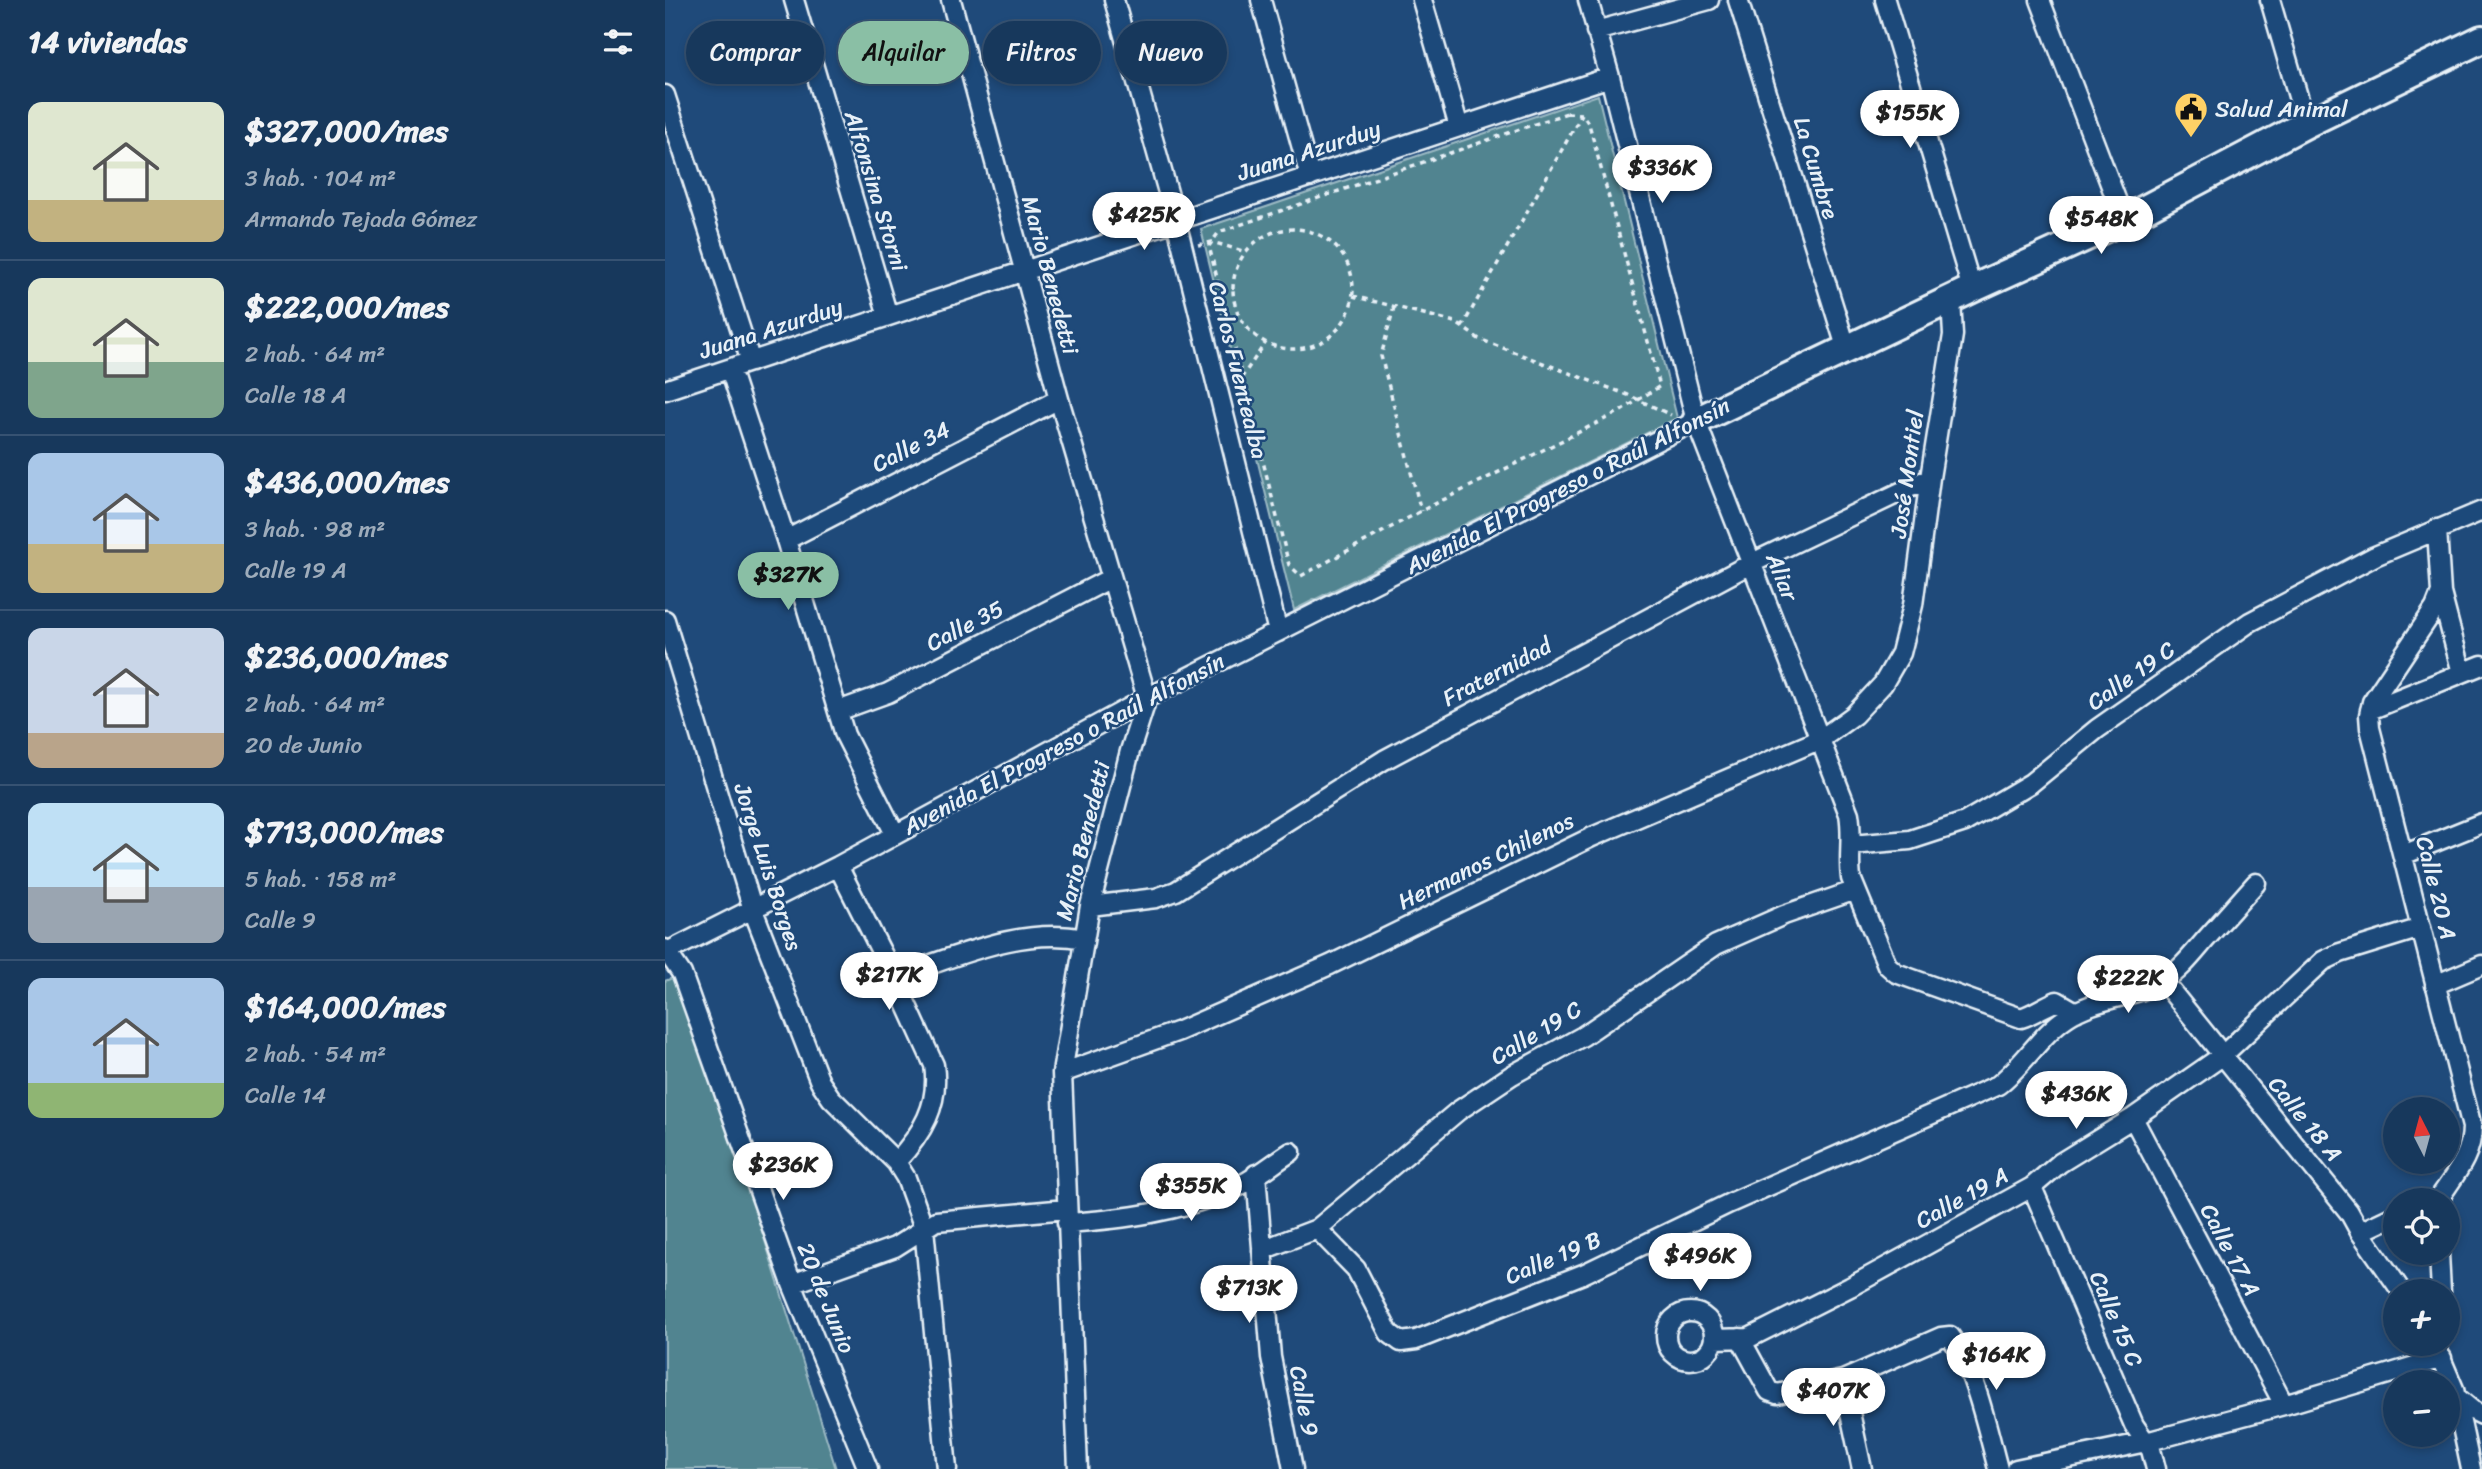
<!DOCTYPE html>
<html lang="es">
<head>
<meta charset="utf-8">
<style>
  :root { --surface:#17385c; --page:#203f62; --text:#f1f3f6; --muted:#9eacbb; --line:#365272; --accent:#8abfa5 }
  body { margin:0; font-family:Sriracha,sans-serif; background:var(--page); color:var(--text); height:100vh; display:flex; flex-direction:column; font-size:26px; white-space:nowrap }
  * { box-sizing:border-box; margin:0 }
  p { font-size:23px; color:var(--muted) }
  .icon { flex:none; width:38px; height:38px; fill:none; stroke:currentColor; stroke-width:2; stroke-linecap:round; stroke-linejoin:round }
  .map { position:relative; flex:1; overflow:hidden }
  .panel { display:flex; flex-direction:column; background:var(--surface); width:665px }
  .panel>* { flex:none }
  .guide { position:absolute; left:21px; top:21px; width:665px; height:63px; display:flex; gap:14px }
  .needle { width:46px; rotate:354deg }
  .tools { position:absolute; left:1718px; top:1097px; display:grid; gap:14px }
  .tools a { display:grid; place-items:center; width:77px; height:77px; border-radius:50%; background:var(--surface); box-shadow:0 4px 10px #0003,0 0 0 2px var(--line); font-size:35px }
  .price { position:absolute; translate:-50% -60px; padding:0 16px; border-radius:24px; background:#fff; color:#222; font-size:23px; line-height:46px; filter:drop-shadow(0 2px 4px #0008) }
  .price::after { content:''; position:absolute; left:50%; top:42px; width:21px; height:16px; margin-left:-10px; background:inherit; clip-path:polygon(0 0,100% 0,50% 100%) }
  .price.on { background:var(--accent); color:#111 }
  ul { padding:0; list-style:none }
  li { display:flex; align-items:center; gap:21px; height:175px; padding:0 28px }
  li+li { border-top:2px solid var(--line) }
  li span { display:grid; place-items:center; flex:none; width:196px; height:140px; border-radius:14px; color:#555 }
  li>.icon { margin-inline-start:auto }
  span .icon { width:84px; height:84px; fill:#fffc; stroke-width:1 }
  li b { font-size:30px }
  h2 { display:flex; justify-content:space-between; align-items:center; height:84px; padding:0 28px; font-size:30px }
  .tag { padding:0 24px; border-radius:32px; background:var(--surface); box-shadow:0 4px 10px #0003,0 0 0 2px var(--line); font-size:24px; line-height:63px }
  .tag.on { background:var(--accent); color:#111 }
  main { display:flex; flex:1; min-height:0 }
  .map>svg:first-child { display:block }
</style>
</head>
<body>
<main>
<section class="panel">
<h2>14 viviendas<svg class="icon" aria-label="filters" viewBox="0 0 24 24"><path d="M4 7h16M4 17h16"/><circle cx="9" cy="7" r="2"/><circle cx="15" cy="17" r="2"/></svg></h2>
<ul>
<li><span style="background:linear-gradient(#dfe7d0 70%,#c2b280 0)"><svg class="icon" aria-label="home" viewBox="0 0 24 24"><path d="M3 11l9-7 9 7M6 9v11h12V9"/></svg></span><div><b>$327,000/mes</b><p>3 hab. · 104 m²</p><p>Armando Tejada Gómez</p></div></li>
<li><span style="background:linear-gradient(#dfe7d0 60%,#7fa58c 0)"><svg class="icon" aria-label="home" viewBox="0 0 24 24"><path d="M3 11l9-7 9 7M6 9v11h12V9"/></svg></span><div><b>$222,000/mes</b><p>2 hab. · 64 m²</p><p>Calle 18 A</p></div></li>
<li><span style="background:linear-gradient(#a9c7e8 65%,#c2b280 0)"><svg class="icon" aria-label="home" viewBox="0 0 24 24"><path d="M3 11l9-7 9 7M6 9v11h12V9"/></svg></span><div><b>$436,000/mes</b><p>3 hab. · 98 m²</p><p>Calle 19 A</p></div></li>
<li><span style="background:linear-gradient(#c9d6e8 75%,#b9a48a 0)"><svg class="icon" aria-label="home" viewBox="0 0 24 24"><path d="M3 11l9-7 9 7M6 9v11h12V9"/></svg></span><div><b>$236,000/mes</b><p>2 hab. · 64 m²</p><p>20 de Junio</p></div></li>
<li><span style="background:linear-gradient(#bfe0f5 60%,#9aa5b1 0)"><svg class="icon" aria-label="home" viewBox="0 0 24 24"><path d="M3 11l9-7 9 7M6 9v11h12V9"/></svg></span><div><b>$713,000/mes</b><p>5 hab. · 158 m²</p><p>Calle 9</p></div></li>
<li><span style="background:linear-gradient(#a9c7e8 75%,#8fb573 0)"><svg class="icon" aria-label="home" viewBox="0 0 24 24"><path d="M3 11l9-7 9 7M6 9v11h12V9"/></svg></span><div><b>$164,000/mes</b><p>2 hab. · 54 m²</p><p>Calle 14</p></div></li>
</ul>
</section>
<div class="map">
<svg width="1817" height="1469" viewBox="0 0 1817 1469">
  <rect width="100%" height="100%" fill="#1f4a7a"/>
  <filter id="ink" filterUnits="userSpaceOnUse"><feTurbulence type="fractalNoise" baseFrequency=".0143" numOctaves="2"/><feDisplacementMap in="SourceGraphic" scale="14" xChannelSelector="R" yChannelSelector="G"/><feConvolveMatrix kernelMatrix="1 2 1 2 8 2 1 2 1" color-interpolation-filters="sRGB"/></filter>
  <g filter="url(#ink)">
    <path fill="#518490" stroke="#9cbac4" stroke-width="2" d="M 933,95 L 1012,418 L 629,610 L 536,229 Z
      M 17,974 L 171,1469 L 0,1469 L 0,981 Z"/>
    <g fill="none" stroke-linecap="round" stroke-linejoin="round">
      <g stroke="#e8f1f8" stroke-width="23">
        <path id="street" d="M 129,0 L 223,316
          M 286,0 L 394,399 L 482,698 L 465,751 L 425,906 L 397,1073 L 413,1469
          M 449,0 L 511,221 L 613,632
          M 596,0 L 645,177
          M 757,0 L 794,127
          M 923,0 L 945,77 L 1031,421 L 1184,814 C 1188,836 1183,857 1186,878 L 1222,965 L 1231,973 L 1356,1018 C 1369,1014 1379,1006 1392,1001 L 1411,1012
          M 1073,0 L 1182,350
          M 1220,0 L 1307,289
          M 1375,0 L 1459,220
          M 1605,0 L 1641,124
          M 931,31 L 1044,0
          M 0,95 L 86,362
          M 65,369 L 121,540 L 180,735 L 230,834
          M 0,390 L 945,77
          M 1772,529 L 1776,593 L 1770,608 L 1707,702 L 1704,715 L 1705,728 L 1807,1127 C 1807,1154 1792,1172 1777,1194 L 1776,1200
          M 121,540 L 394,399
          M 1776,593 L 1797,673
          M 0,620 L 88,910 L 155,1082 L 166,1098 L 231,1162 L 241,1178 L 259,1228 L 282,1469
          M 1705,710 L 1817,665
          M 173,711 L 223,693 L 446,578
          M 1186,845 L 1245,840 L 1300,822 L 1366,783 L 1432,729 L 1585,622 L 1710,556 L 1817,511
          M 1738,855 L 1817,823
          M 173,866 L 229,977 L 269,1065 C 275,1105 257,1134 231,1162
          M 425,906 L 491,898 L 511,891 L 719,760 L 1085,564 L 1265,478
          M 0,949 L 17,974 L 127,1284 L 203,1469
          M 0,953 L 173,866 L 482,698 L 1031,421
          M 229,977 C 289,958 355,926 419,939
          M 1498,981 L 1684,1212 L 1695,1232 L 1737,1292
          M 1770,985 L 1817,965
          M 397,1073 L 514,1031 L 665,965 L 927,837 L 1156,739 L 1189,715 L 1218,684 L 1236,653 L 1248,605 L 1265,478 L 1288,335 L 1286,300
          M 1468,1118 L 1619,1405
          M 591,1174 L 606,1357 L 628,1469
          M 1367,1187 L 1469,1425 L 1486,1450 L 1491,1469
          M 402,1223 C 459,1219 513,1212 566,1190 C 587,1181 607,1164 626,1152
          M 652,1229 L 691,1269 L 724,1333 L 736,1342 L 751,1340 L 918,1274 L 1065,1203 L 1333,1085 C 1359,1065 1375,1035 1402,1017 C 1430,998 1468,998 1498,981 C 1515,971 1528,954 1540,940 C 1557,921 1574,902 1591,883
          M 1695,1232 L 1731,1215
          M 597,1250 L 652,1229 L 793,1111 L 847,1075 L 918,1036 L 1051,945 L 1119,915 L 1191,890
          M 1774,1253 L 1776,1292
          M 127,1284 L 230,1247 L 271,1221 L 401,1209
          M1001 1336a24 24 0 1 1 48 0a24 24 0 1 1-48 0Z
          M 1075,1338 L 1104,1391 L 1112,1394 L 1178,1380 L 1276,1337 L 1285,1336 C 1310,1369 1322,1428 1333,1469
          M 1050,1339 L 1084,1338 L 1185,1287 L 1367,1187 L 1395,1163 L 1468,1118 L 1557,1056 L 1658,961 L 1675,953 L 1756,928
          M 1770,1344 L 1789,1389 L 1806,1469
          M 1178,1380 L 1197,1469
          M 1790,1396 L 1807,1410 L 1817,1415
          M 1351,1469 L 1481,1442 L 1619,1405 L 1777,1358"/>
      </g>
      <g stroke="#e8f1f8" stroke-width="32">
        <path id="secondary" d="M 1031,421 L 1307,289 L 1459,220 L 1641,124 L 1817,39"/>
      </g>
      <path stroke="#e8f1f8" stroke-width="3.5" stroke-dasharray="5 5" stroke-linecap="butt" d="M 902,113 L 917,114 L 924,124 L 995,386 L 956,411 L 756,511 L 636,576 L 624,565 L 544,246 L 554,232 Z
        M568 289a60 60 0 1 1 120 0a60 60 0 1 1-120 0Z
        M 533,245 L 547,242 L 581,252
        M 688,296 L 790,322 L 814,339 L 963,395 L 1006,415
        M 729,307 L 716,356 L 756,511
        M 797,327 L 917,114
        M 567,382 L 577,377 L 601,342"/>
      <use href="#street" stroke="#1f4a7a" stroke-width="18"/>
      <use href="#secondary" stroke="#1f4a7a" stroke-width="26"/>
    </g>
  </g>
  <defs>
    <g id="civic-pin" transform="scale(1.75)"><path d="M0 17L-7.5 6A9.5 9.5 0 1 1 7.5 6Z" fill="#ffd166" stroke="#1f4a7a"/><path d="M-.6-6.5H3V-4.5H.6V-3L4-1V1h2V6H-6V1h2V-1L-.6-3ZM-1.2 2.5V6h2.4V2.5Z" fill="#111"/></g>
  </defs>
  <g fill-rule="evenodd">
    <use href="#civic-pin" x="1526" y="109"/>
  </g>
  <g text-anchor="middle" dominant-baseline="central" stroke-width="5" stroke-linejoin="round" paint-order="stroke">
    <g font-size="23" fill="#e8f1f8" stroke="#1f4a7a" text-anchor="start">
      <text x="1550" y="109">Salud Animal</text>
    </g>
    <g font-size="23" fill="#e8f1f8" stroke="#1f4a7a">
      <text transform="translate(644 151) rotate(-18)">Juana Azurduy</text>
      <text transform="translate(1151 168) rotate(73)">La Cumbre</text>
      <text transform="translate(211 191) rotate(73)">Alfonsina Storni</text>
      <text transform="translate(385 275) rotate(75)">Mario Benedetti</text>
      <text transform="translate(106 329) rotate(-18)">Juana Azurduy</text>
      <text transform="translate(573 370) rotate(76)">Carlos Fuentealba</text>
      <text transform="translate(246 447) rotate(-27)">Calle 34</text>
      <text transform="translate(1242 474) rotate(-82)">José Montiel</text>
      <text transform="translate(903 486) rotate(-27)">Avenida El Progreso o Raúl Alfonsín</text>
      <text transform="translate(1117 577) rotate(68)">Aliar</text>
      <text transform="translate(300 626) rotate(-27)">Calle 35</text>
      <text transform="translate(832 672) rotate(-28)">Fraternidad</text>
      <text transform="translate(1466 676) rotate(-35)">Calle 19 C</text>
      <text transform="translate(399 744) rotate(-28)">Avenida El Progreso o Raúl Alfonsín</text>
      <text transform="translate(418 841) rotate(-76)">Mario Benedetti</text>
      <text transform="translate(821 861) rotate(-26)">Hermanos Chilenos</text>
      <text transform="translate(103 867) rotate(72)">Jorge Luis Borges</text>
      <text transform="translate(1771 888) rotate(76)">Calle 20 A</text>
      <text transform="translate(871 1033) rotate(-31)">Calle 19 C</text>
      <text transform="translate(1640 1119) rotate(51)">Calle 18 A</text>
      <text transform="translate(1297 1198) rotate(-29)">Calle 19 A</text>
      <text transform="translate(1565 1250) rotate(62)">Calle 17 A</text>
      <text transform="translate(888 1258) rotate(-23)">Calle 19 B</text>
      <text transform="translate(161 1298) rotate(68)">20 de Junio</text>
      <text transform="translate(1451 1319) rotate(67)">Calle 15 C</text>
      <text transform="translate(639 1401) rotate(79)">Calle 9</text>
    </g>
  </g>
</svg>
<div class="tools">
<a><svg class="needle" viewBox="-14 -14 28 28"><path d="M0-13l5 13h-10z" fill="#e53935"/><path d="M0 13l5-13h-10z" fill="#9eacbb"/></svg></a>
<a><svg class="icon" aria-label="locate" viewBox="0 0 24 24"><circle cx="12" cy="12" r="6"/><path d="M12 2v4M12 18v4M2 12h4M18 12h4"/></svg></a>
<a>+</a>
<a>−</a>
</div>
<b class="price" style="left:1245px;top:150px">$155K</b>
<b class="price" style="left:997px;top:205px">$336K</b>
<b class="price" style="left:479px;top:252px">$425K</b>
<b class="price" style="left:1436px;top:256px">$548K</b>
<b class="price on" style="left:123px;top:612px">$327K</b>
<b class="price" style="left:224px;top:1012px">$217K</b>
<b class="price" style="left:1463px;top:1015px">$222K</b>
<b class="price" style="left:1411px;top:1131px">$436K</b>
<b class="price" style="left:118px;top:1202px">$236K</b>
<b class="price" style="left:526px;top:1223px">$355K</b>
<b class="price" style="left:1035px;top:1293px">$496K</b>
<b class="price" style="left:584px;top:1325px">$713K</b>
<b class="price" style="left:1331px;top:1392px">$164K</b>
<b class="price" style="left:1168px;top:1428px">$407K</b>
<div class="guide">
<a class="tag">Comprar</a>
<a class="tag on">Alquilar</a>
<a class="tag">Filtros</a>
<a class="tag">Nuevo</a>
</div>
</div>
</main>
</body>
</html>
